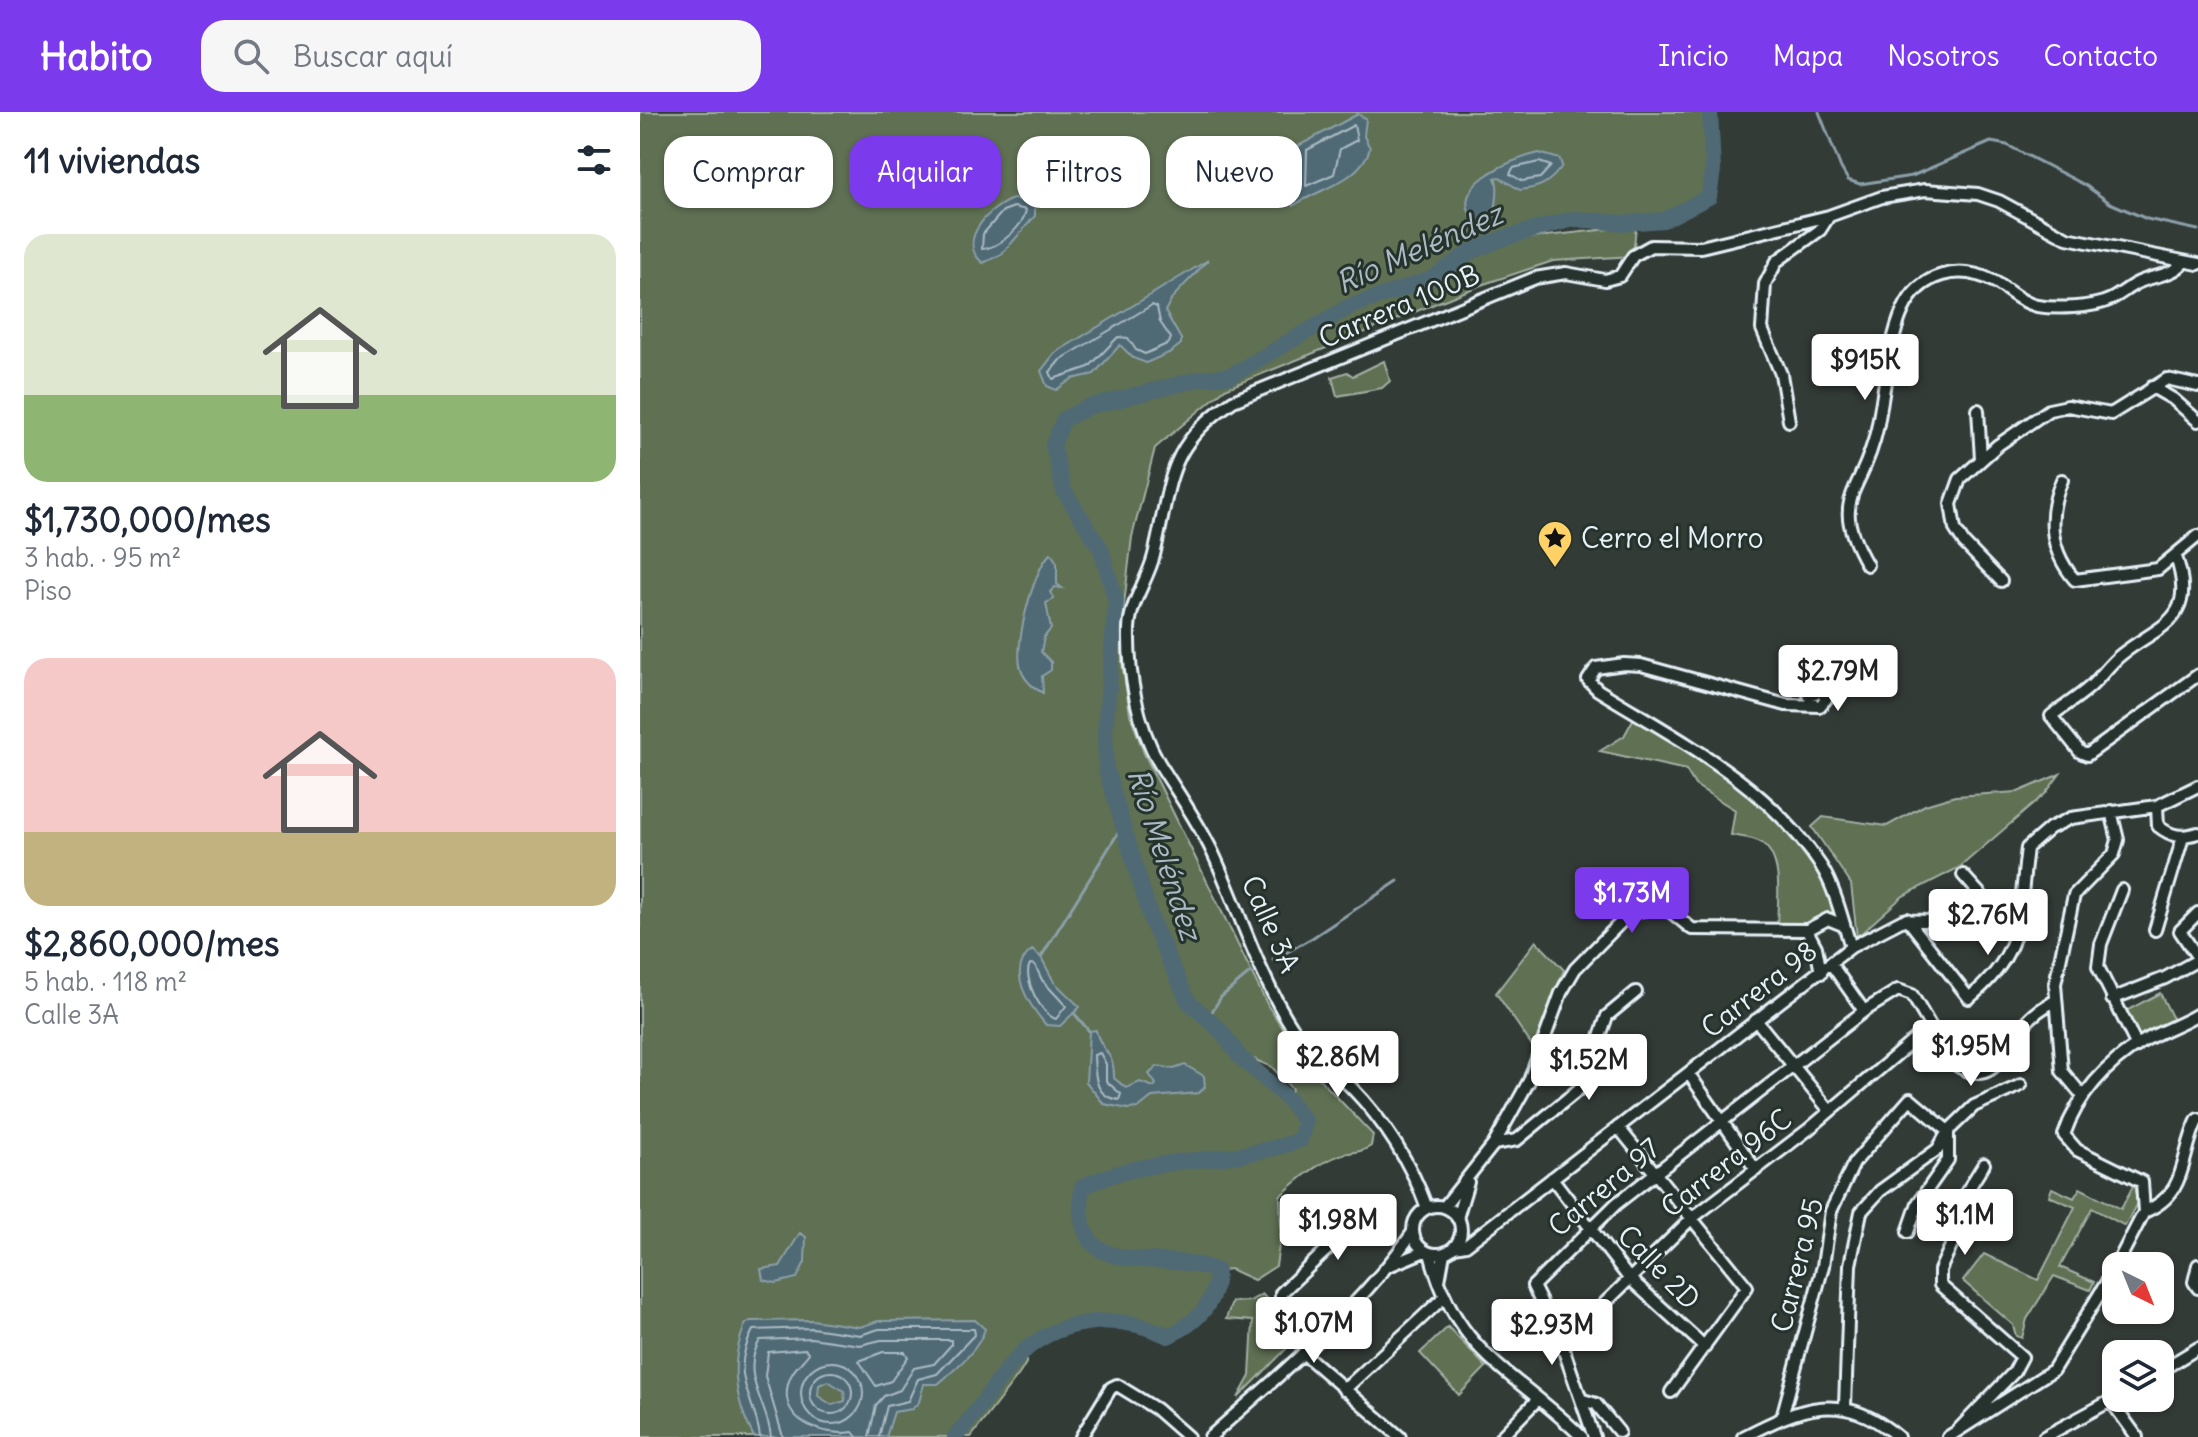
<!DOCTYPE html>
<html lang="es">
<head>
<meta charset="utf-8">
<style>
  :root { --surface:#fff; --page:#f6f6f7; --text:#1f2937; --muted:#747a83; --accent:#7c3aed }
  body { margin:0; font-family:Delius,sans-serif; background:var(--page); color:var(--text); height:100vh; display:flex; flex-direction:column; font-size:30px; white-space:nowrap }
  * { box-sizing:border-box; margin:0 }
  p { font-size:26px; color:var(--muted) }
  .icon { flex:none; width:44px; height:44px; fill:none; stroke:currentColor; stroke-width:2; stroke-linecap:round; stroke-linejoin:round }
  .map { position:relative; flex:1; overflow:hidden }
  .drawer { display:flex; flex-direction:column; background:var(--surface); width:640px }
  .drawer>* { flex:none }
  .banner { position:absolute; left:24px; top:24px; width:760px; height:72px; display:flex; gap:16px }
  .needle { width:52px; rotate:137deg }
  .controls { position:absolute; left:1462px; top:1140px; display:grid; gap:16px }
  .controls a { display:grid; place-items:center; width:72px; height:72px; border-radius:16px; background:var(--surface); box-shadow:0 2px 6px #0004; font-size:40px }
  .price { position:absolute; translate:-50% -68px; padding:0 18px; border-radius:8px; background:#fff; color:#222; font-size:26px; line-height:52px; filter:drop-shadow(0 2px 4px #0008) }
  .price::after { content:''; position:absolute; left:50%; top:48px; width:24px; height:18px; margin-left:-12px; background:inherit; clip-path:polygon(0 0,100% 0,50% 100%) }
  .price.on { background:var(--accent); color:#fff }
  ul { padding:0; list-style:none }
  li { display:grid; align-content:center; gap:16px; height:424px; padding:0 24px }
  li span { display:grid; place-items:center; height:248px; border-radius:24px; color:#555 }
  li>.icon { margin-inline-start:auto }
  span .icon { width:144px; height:144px; fill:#fffc; stroke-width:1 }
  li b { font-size:34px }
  h2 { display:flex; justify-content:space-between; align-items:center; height:96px; padding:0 24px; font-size:34px }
  .pill { padding:0 28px; border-radius:24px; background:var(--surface); box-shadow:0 2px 6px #0004; font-size:28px; line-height:72px }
  .pill.on { background:var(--accent); color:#fff }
  header { display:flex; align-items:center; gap:48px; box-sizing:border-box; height:112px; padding:0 40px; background:var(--accent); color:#fff }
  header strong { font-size:38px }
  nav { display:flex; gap:44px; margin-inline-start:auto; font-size:28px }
  .search { width:560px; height:72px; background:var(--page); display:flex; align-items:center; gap:20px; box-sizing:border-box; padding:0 28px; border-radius:24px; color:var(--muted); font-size:30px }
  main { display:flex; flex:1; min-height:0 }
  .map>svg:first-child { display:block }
</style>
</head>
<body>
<header>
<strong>Habito</strong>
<div class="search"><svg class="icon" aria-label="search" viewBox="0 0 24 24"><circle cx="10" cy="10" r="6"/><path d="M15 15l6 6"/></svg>Buscar aquí</div>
<nav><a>Inicio</a><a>Mapa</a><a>Nosotros</a><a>Contacto</a></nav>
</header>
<main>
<section class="drawer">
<h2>11 viviendas<svg class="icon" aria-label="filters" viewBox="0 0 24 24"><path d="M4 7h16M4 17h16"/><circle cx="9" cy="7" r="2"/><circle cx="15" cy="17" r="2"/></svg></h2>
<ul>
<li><span style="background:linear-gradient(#dfe7d0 65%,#8fb573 0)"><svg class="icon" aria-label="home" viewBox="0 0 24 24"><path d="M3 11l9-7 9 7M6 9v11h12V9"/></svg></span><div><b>$1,730,000/mes</b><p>3 hab. · 95 m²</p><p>Piso</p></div></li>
<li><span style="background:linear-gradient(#f6c9c9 70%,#c2b280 0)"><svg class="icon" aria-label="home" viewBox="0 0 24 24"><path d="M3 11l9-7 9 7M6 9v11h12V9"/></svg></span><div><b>$2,860,000/mes</b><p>5 hab. · 118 m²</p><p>Calle 3A</p></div></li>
</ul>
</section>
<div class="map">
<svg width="1558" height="1325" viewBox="0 0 1558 1325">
  <rect width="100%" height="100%" fill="#333b37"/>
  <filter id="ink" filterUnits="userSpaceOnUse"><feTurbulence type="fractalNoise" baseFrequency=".0125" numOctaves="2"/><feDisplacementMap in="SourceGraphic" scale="16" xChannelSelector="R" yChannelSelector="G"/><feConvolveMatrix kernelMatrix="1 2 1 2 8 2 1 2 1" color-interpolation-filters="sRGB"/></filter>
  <g filter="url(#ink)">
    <path fill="#5e7052" stroke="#a3b0a5" stroke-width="2" fill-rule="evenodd" d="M 0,0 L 1070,0 L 1073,58 L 1069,85 L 1024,108 L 983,111 L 933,107 L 853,130 L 996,114 L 993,144 L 913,149 L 841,173 L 585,277 L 515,336 L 492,425 L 483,501 L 482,550 L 490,602 L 504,641 L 628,894 L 673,960 L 733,1023 L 731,1034 C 720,1042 712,1039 700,1043 C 676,1052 659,1067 640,1084 L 641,1120 L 636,1154 L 614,1168 L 590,1157 L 577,1159 C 575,1192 557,1211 528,1224 C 495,1208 452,1202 417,1217 C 406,1222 396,1233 386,1239 L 386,1251 L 380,1261 L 331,1325 L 0,1325 ZM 611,946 L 632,955 L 652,977 L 649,987 L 604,948 Z
      M 744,249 L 750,269 L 742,276 L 697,284 L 692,265 L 707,260 L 713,264 Z
      M 995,604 C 1066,647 1130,684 1179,754 C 1190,770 1195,794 1202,811 L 1189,807 L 1167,818 L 1137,817 C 1137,792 1145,748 1122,731 C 1114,725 1100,725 1091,723 L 1095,698 L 1055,673 L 1046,658 L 960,639 L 984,624 Z
      M 1420,662 L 1405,682 L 1320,755 L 1263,784 L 1217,825 L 1211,772 L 1172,715 L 1183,705 L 1247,714 L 1285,693 L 1315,684 L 1378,680 Z
      M 896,829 L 924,858 L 893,935 L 856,881 Z
      M 1520,881 L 1535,911 L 1496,927 L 1486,899 Z
      M 1494,1072 L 1497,1091 L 1485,1114 L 1452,1096 L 1420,1155 L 1454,1170 L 1450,1178 L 1414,1164 L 1387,1207 L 1382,1226 L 1376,1224 L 1373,1213 L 1323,1169 L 1344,1142 L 1398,1168 L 1435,1095 L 1409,1084 L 1412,1076 L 1434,1086 L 1440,1076 L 1481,1097 Z
      M 622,1182 L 660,1223 L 598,1286 L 610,1264 L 613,1209 L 586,1207 L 592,1190 L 610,1189 Z
      M 808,1215 L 846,1255 L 819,1283 L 780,1241 Z"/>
    <path fill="#4f6a75" stroke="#8ca0a9" stroke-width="2" fill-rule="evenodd" d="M 718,2 L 726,7 L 724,24 L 730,36 C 721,69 678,77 653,94 L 643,72 L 657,66 L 658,34 Z
      M 899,41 L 920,47 L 922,54 C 910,71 900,76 880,78 L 859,65 L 855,66 C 860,75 856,106 848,114 L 836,110 C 803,74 872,47 899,41 Z
      M 373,87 L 389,89 L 395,95 L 395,104 L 362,142 L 343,151 C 315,129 350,95 373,87 Z
      M 568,148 L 532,186 L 525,199 L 541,227 L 541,232 L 531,240 L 506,251 L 493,246 L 480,233 L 454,262 L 432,267 L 416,278 L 407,274 L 401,259 L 415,241 Z
      M 411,441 L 417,451 L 417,472 L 422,476 L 415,475 L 410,480 L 414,487 L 406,491 L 411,517 L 404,525 L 401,540 L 411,550 L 411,558 L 402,564 L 403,581 C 392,575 382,566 380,553 C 375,529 394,456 411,441 Z
      M 392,838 L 401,845 L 414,870 L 440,895 L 420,914 L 406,913 C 389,893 365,858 392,838 Z
      M 456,918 C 459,938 475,939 474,966 L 486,976 L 500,970 L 514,975 L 516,972 L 509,962 L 518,954 L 534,957 L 545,953 L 564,964 L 565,975 L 559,981 L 512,985 L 498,996 L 488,997 L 464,992 L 446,970 L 449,919 Z
      M 160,1121 L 166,1125 L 165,1150 L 157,1166 L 136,1171 L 123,1168 L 121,1157 L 140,1154 Z
      M 172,1208 L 220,1215 L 238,1209 L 335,1208 L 345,1217 C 338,1239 315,1257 298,1272 L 284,1272 L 279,1290 L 272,1297 L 254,1300 L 246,1325 L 114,1325 C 97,1293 90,1259 101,1224 C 104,1216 103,1213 110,1209 ZM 188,1269 L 204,1279 L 205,1289 L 192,1293 L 178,1284 L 179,1273 Z"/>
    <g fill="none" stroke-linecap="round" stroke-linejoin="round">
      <path stroke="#abbbc4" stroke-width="2" d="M 714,13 L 717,28 L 700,37 L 694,62 L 666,74 L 667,38 Z
        M 899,50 L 911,54 L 900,66 L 882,69 L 870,62 L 873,56 Z
        M 374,95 L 386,98 C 384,114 359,136 342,137 L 343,122 L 363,99 Z
        M 512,193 L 517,195 L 520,210 L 531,226 L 529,231 L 505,242 L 496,238 L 488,226 L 478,225 L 449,255 L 413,267 L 410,260 L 420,248 Z
        M 390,852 L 395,853 L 402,868 L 426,894 L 416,907 C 401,903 382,866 390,852 Z
        M 460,941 L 466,952 L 466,969 L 481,982 L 479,988 C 454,985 455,963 454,943 Z
        M 243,1240 L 265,1240 L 268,1245 L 251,1269 L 236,1274 L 219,1249 Z
        M161 1281a31 31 0 1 1 62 0a31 31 0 1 1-62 0Z
        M170 1281a21 21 0 1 1 42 0a21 21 0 1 1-42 0Z
        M 120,1325 C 115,1283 88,1266 113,1218 L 172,1216 L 220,1223 L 239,1217 L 334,1217 L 335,1222 L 297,1262 L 278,1267 L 268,1289 L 247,1294 L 239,1325
        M 131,1325 C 128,1291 99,1264 120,1228 L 171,1226 L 220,1233 L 241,1228 L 311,1228 L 311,1233 L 294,1252 L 274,1256 L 260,1278 L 244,1284 L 236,1293 L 229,1325
        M 143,1325 L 125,1264 L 128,1240 L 165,1237 L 169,1241 C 162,1251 151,1258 148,1272 C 139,1309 183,1325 213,1320 L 217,1325"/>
      <path stroke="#8ca0a9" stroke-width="3" d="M 1179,0 L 1201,56 L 1208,68 L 1220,72 L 1272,64 L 1351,30 L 1367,33 L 1445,73 L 1470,91 L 1507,107 L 1558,118
        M 401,845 L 483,713
        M 633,848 L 672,826 L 758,769
        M 434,901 L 449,919
        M 568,906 L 581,885 L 611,860"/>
      <path stroke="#4f6a75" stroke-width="16" d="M 315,1325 C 337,1301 354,1272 375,1248 C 414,1205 478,1200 528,1224 C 557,1211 576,1192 577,1159 C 516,1134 429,1175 442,1075 C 514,1040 587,1055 660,1028 L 665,1010 L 649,988 L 600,945 L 580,918 L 548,889 L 512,810 L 466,657 L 465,620 L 476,489 L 461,437 L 424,379 L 413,333 L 424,307 L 448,295 L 563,266 L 590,264 L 709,195 L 791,167 L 830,140 L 864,126 L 933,107 L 983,111 L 1024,108 L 1069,85 L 1073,58 L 1070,0"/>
      <g stroke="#e8f1f8" stroke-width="16">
        <path id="minor" d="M 1512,275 L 1533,287 L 1558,309
          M 1338,298 L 1341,347
          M 1149,309 L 1141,262 L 1122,217 L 1125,172 L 1137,149 L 1180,118 L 1189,104
          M 1422,368 C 1407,403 1409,438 1435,468 L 1518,457 L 1558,424
          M 1536,445 C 1558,509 1519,513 1482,542 C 1470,551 1462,564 1451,574 C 1439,585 1424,594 1411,604 L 1440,640 L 1447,643 L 1558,563
          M 1227,453 C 1187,384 1223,383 1237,317 C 1244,283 1249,228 1263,198 C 1280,161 1320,151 1355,170 C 1369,178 1380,190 1397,194 C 1415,197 1452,196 1469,188 C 1478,184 1486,177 1495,172 C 1511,163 1532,165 1544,150
          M 1361,469 L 1324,431 L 1315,417 L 1311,392 L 1320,367 L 1358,333 L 1409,298 L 1428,294 L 1471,302 L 1527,267 L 1558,274
          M 1174,594 L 1169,583 L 1181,579 L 1186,587 L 1180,594 L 1146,593 L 1001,553 L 984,552 L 956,556 L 948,568 L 958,578 C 1039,628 1128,672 1181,754 C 1196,778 1202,808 1211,835
          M 1517,694 L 1518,714 C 1532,725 1541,726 1558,721
          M 1323,763 L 1367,812
          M 1482,778 L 1461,832 L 1458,855 L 1497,934
          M 1558,801 L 1540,819 L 1558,846
          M 1267,807 L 1329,886 C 1386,840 1378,803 1387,736 L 1410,716 L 1431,706 L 1517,694 L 1558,674
          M 1167,818 L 1176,835 L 1181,861
          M 1515,818 L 1543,725
          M 1191,852 L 1224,899
          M 1472,887 L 1525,866 L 1558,848
          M 1116,908 L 1190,999
          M 1049,962 L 1116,1058
          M 1442,983 L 1422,959 L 1415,872 L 1434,783 L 1474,742 L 1478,728 L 1471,699
          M 978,1015 L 1107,1175 L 1031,1280
          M 854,1032 L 877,1028 L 938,978 L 945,968 L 967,904 L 996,880
          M 912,1066 L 988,1165 L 1065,1235
          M 1283,1084 L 1313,1102 L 1344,1052
          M773 1118a24 24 0 1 1 48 0a24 24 0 1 1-48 0Z
          M 804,1095 L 854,1032 L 889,969 L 921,881 L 935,857 L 990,801 L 1017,795 L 1031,800 L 1052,817 L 1167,818 L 1188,807 L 1203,813
          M 787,1096 C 770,1049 746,1011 711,975 C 690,955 668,939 652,915 C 619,865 598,794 572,739 C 557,708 537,680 519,651 C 497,612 488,561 489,517 C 490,490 508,468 514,443 C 532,369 525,335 593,289 L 895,166 L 926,161 L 965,168 L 980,164 L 993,144 L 1011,134 L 1061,135 L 1189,104 L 1242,85 L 1285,78 L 1338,82 L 1359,89 L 1427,126 L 1558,152
          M 1504,1100 L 1502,1070 L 1437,1038 L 1424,1023 C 1437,984 1467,951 1502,930 C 1520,919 1540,913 1558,902
          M 817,1106 L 828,1070
          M 1268,1120 L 1278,1091 L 1308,1048 L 1308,1021
          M 814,1135 L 826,1133 L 1211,835 L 1263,808 L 1359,812 L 1378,810
          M 790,1141 C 816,1244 874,1258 942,1325
          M 751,1153 L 785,1139
          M 1558,1153 L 1554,1170 L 1558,1176
          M 1476,1154 L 1504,1100 C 1550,1081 1539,1044 1558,1007
          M 799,1169 L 804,1141
          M 675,1230 L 641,1192 L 641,1181 L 731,1096
          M 922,1233 L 1051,1107 L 1169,1017 L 1288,916
          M 663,1241 L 760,1325
          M 1520,1259 L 1558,1236
          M 704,1278 L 803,1186
          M 943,1288 L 956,1292 L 979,1320
          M 1471,1289 L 1497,1325
          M 1205,1294 L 1210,1153 L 1221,1100 L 1240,1079 L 1298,1037 L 1308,1019 L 1334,994 L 1381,973
          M 1142,1305 L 1183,1154 L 1191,1099 L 1214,1051 L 1270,987 L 1308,1019
          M 1316,1320 L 1374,1260 L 1382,1245 L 1300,1173 L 1300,1158 L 1320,1114
          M 441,1325 L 471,1276 L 477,1273 L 516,1297 L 548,1325
          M 570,1325 C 641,1261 718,1199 773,1120
          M 861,1325 L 898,1287
          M 954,1325 L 922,1233 L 893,1174 L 976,1092 L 1224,899 L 1258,878 L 1272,883 L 1311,949 C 1352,982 1365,939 1385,912 C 1393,902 1403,895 1415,889
          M 1103,1325 C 1161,1295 1203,1277 1258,1325
          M 1308,1325 L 1413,1258 L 1476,1155
          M 1404,1325 L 1476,1286"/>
      </g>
      <use href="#minor" stroke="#26332d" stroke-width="10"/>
    </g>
  </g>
  <defs>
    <g id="sight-pin" transform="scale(1.8)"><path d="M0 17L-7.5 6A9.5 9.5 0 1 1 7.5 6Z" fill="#ffd166" stroke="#26332d"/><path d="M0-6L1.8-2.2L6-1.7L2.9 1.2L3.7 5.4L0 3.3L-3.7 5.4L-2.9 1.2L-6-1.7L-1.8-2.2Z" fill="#111"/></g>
  </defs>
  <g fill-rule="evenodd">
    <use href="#sight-pin" x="915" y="426"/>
  </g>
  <g text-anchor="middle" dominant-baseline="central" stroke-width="6" stroke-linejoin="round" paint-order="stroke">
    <g font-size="28" fill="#e8f1f8" stroke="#26332d">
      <text transform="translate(759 194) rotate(-23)">Carrera 100B</text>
      <text transform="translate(631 812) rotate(66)">Calle 3A</text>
      <text transform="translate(1119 877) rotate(-38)">Carrera 98</text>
      <text transform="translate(1086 1051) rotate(-38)">Carrera 96C</text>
      <text transform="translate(964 1075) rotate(-40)">Carrera 97</text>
      <text transform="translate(1157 1153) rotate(-76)">Carrera 95</text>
      <text transform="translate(1019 1155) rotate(46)">Calle 2D</text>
    </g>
    <g font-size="28" fill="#e8f1f8" stroke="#26332d" text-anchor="start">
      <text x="941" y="426">Cerro el Morro</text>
    </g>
    <g font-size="30" font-style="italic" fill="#abbbc4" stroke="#26332d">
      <text transform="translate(779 136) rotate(-24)">Río Meléndez</text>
      <text transform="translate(525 742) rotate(72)">Río Meléndez</text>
    </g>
  </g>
</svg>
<div class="controls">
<a><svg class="needle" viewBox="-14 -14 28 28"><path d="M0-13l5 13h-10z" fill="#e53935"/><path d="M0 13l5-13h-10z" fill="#747a83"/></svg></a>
<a><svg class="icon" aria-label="layers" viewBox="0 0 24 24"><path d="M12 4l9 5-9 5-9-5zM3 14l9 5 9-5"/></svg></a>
</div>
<b class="price" style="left:1225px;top:290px">$915K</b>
<b class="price" style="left:1198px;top:601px">$2.79M</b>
<b class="price on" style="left:992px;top:823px">$1.73M</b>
<b class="price" style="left:1348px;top:845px">$2.76M</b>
<b class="price" style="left:1331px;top:976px">$1.95M</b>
<b class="price" style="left:698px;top:987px">$2.86M</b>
<b class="price" style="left:949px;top:990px">$1.52M</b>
<b class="price" style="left:1325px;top:1145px">$1.1M</b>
<b class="price" style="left:698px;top:1150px">$1.98M</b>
<b class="price" style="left:674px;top:1253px">$1.07M</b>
<b class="price" style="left:912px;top:1255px">$2.93M</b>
<div class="banner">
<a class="pill">Comprar</a>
<a class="pill on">Alquilar</a>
<a class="pill">Filtros</a>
<a class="pill">Nuevo</a>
</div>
</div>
</main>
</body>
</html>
